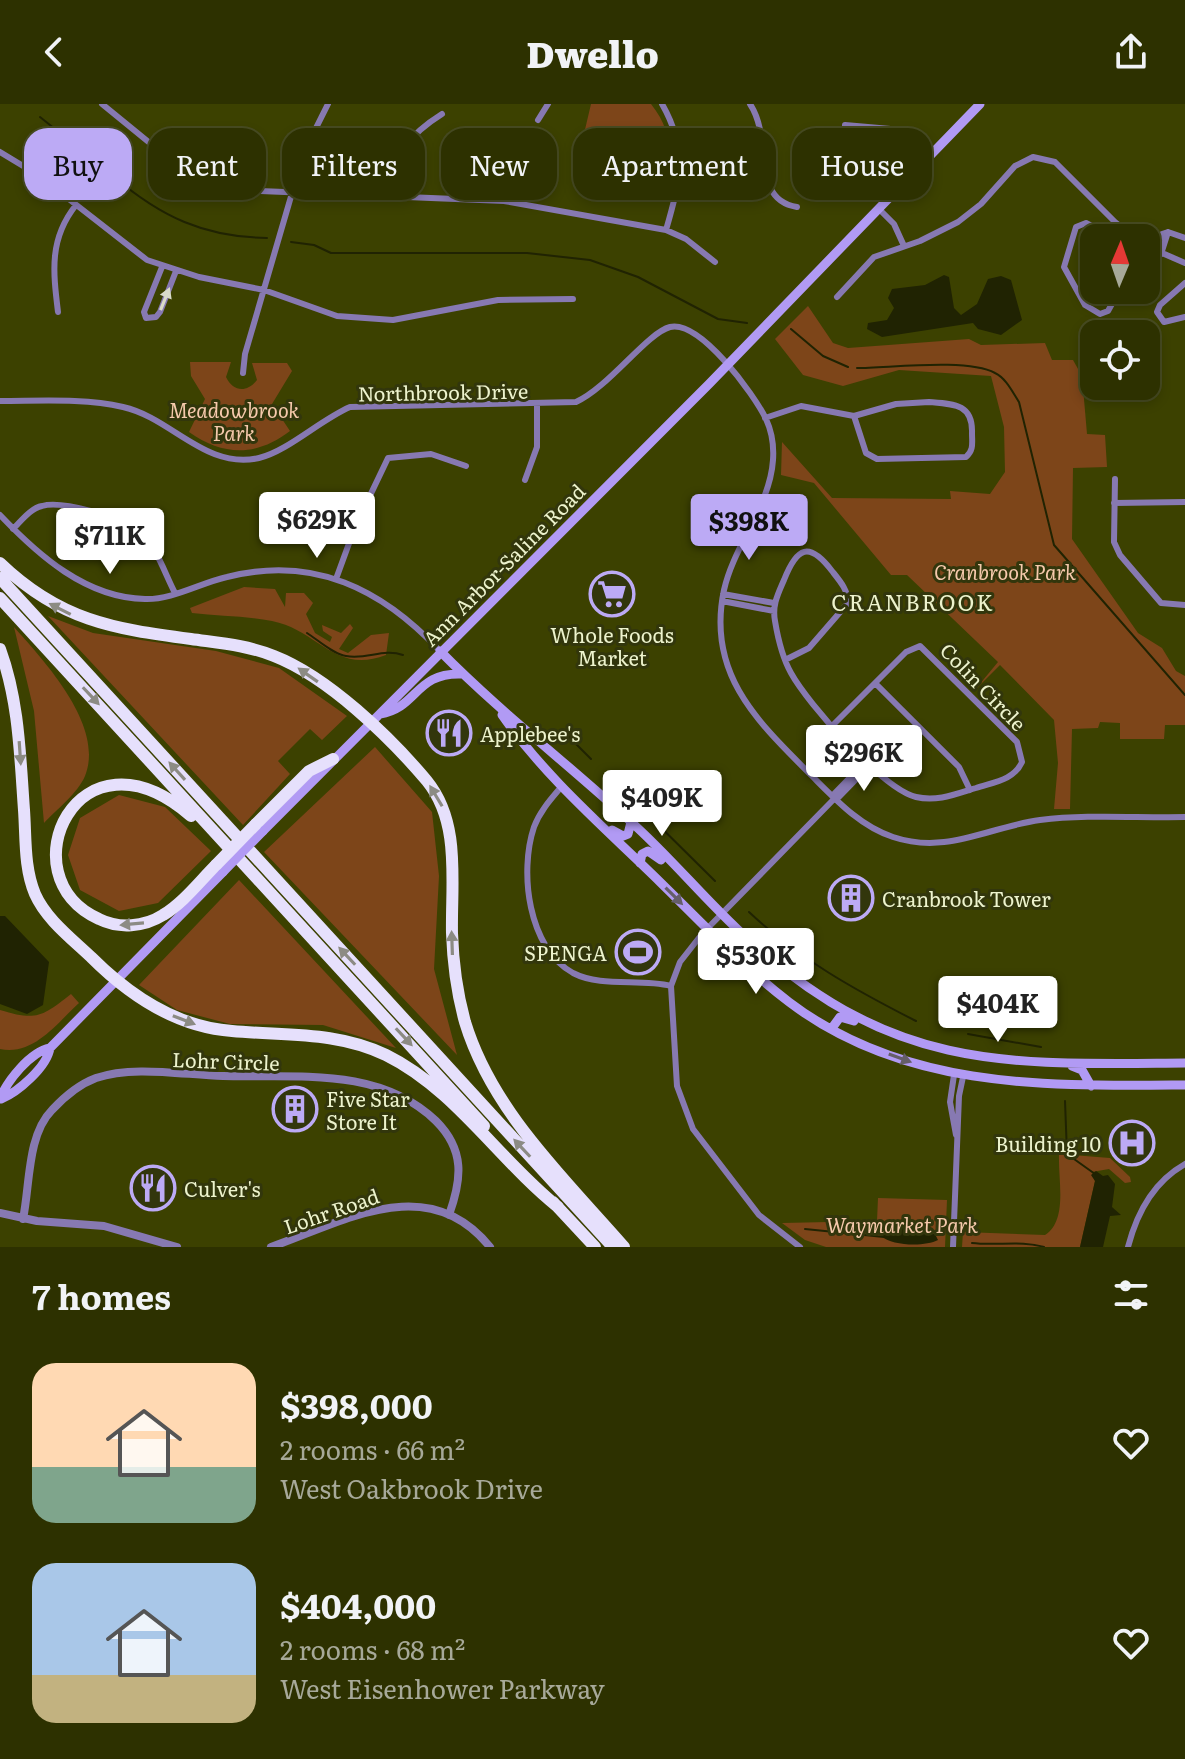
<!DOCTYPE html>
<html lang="en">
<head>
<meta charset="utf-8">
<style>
  :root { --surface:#2d3100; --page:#35390a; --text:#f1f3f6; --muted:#a7a999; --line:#484c22; --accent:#bcaaf5 }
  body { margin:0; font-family:Literata,serif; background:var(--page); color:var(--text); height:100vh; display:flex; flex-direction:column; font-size:30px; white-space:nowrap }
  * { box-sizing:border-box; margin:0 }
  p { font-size:26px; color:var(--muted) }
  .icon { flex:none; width:44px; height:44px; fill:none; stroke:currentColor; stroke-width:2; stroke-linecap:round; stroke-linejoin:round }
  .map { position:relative; height:1143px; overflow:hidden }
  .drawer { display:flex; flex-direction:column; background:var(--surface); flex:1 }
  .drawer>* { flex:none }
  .banner { position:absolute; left:24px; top:24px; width:1138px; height:72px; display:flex; gap:16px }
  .needle { width:52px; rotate:2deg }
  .buttons { position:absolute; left:1080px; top:120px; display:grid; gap:16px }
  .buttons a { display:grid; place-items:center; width:80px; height:80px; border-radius:16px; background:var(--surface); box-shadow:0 4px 12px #0003,0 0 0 2px var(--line); font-size:40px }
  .price { position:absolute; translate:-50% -68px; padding:0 18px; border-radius:8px; background:#fff; color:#222; font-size:26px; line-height:52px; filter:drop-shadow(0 2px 4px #0008) }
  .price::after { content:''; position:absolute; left:50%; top:48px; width:24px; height:18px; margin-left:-12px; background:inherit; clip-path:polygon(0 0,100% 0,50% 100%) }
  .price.selected { background:var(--accent); color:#111 }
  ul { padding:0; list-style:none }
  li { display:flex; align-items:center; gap:24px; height:200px; padding:0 32px }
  li span { display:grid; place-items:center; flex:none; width:224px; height:160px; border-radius:24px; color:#555 }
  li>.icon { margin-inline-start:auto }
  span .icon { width:96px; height:96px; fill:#fffc; stroke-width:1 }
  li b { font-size:34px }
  h2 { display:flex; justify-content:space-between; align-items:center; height:96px; padding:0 32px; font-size:34px }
  .chip { padding:0 28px; border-radius:24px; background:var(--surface); box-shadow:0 4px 12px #0003,0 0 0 2px var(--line); font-size:28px; line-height:72px }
  .chip.selected { background:var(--accent); color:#111 }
  header { display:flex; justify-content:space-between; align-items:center; height:104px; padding:0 32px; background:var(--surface); font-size:36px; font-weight:800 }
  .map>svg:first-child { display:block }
</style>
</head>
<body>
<header><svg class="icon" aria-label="back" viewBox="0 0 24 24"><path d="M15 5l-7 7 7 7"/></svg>Dwello<svg class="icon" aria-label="share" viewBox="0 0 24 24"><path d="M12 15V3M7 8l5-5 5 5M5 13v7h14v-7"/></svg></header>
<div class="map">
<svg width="1185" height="1143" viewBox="0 0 1185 1143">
  <rect width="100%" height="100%" fill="#3c4100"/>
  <path fill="#7d4519" d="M 591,0 L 651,0 C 672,26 673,53 666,85 L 575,68 Z
    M 808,202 L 833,239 L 848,244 L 969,235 L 981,241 L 1045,239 L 1052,256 L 1073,256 L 1082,272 L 1087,330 L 1105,331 L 1107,363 L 1073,364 L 1072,435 L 1138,529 L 1162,544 L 1176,567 L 1185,572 L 1185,621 L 1165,621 L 1164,635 L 1120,635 L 1120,619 L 1100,618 L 1098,624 L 1072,625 L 1070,705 L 1054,705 L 1058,659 L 1054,616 L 1000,561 L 974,587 L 998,558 L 907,471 L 891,471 L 814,379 L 781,371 L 782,338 L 832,394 L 951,395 L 950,387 L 990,390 L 1005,368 L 1004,323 L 991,272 L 899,266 L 843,282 L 803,271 L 775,235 Z
    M 190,258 L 231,258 L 226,273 C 233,288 247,289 257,276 L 252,259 L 287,259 L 292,267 L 272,300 L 290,327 C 256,353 223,352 189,328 L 205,295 L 191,272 Z
    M 244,483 L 275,485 L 285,503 L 286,489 L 304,489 L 313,499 L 306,510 L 315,529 L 330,538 L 332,533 L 323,527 L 322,521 L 341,529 L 350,520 L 353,524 L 339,545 L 348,549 L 371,531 L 389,529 L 386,551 C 335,571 318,526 272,517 C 246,512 218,512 192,509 L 190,504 Z
    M 48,512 L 93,529 L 216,547 L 279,564 L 347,612 L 322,636 L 310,625 L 278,657 L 290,670 L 243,721 Z
    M 14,523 C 45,558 105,622 85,672 C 78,689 56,706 44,719 L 34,607 Z
    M 375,643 L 432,708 L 439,772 L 434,865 L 457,951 L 264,748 Z
    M 119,691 L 165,703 L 211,747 L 158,799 L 119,807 L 80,786 L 68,751 L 80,714 Z
    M 239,776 L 396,944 L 323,921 L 230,920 L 177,906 L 139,881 Z
    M 71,890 L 79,899 C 57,919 34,952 0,945 L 0,906 C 36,917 42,913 71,890 Z
    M 1059,1050 L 1110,1054 L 1130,1073 L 1131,1078 L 1125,1079 L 1109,1065 L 1092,1068 L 1095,1077 L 1080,1143 L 962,1143 L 963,1128 L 1045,1131 C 1068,1116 1058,1077 1059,1050 Z
    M 878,1094 L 947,1096 L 945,1143 L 826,1143 L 805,1136 L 782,1119 L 877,1117 Z"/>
  <path fill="#202302" d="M 944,171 L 949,173 L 954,204 L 961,211 L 977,200 L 988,175 L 1001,172 L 1011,176 L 1022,216 L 1001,231 L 978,225 L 973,219 L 882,233 L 867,225 L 868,219 L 887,216 L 894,204 L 888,194 L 892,185 L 925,181 Z
    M 0,812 L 5,812 L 49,858 L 43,901 L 27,910 L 0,900 Z
    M 1096,1067 L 1103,1072 L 1108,1071 L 1115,1080 L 1112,1103 L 1121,1111 L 1110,1112 L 1103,1143 L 1080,1143 L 1095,1077 L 1091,1071 Z
    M 903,1123 L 935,1130 L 938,1136 C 925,1143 892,1142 881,1132 Z"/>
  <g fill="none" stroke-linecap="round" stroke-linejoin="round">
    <path stroke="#202302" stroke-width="2" d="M 40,13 L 105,65
      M 113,72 C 161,113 204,133 267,134
      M 291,138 L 314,141 L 331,149 L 527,149 L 590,156 L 638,173 L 718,215 L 747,219
      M 791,225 L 823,252 L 848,263
      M 857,264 C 890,264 967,254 995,269 C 1006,274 1013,289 1019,298 L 1054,441 L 1185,591
      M 307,529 C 318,536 333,550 346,552 C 367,556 383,544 403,551
      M 565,629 L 591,655
      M 617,680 L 715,777
      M 749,808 C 799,855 855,886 916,917
      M 968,930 L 1041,943
      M 1065,997 L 1067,1050 L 1095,1070
      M 805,1125 L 884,1133
      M 972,1139 C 997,1142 1021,1136 1044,1143"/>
    <path stroke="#8779b2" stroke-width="6" d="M 102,0 L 189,71 L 237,86 L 504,97 L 666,126 L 686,135 L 715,158
      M 662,0 C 688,45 680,78 666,126
      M 750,0 C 774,36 750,96 797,103
      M 538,16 L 548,0
      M 845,21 L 902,26 L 934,49
      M 0,48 L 38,71 L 147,156 L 199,173 L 264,186 L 337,212 L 393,216 L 498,196 L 573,195
      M 391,91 C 392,51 410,30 442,10
      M 879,105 L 894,120 L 904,142
      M 1168,128 L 1185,134
      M 1105,129 L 1115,118 L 1135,134
      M 1146,142 L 1185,159
      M 1154,146 L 1162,130 L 1168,128
      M 1161,150 L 1168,128
      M 1094,162 L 1094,178
      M 162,163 L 144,208 L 146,214 L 156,213 L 160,208 L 176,167
      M 1185,179 L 1160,201 L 1157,208 L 1164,218 L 1185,213
      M 1101,186 L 1108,189 L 1113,198 L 1108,207 L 1100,210 L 1085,201 L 1064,163 L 1076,123 L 1086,119 L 1105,129 L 1102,134
      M 837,193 L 874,153 L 920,137 L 958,118 L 981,100 L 1015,62 L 1033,53 L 1055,58 L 1115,118
      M 58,208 C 53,167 49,135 76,101
      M 243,269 L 245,250 L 304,48 L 328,0
      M 0,297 C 41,297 84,294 123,303 C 172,314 205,366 259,354 C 288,347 320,316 350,303 L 576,298 C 609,283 647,229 670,223 C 700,216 754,290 766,315 C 772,328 774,342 773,356 C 770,402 734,441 724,486 C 706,570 758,618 812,672 C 836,696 860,722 893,733 C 947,751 988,723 1040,716 C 1087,710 1137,714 1185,713
      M 929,298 C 954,300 973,300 972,329 C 972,339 974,346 966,353 L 877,355 L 866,349 L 854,312 L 896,300 Z
      M 765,314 L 801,302 L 854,312
      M 1115,375 L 1114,438 L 1120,451 L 1161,499 L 1185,501
      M 525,376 L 537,343 L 537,301
      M 1114,399 L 1185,398
      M 0,411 C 38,451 86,494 145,495 C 172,496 200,479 227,473 C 314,451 382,485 440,547
      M 13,425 C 21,417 31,404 42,402 C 62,396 119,413 137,426 C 156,440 164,468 175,489
      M 336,475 L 355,423 L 388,354 L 431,350 L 466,362
      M 723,490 L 774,499
      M 722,497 L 774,507
      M 785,556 L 809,544 L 848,499 C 848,486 840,477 832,467 C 809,437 797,443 784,476 C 778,490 772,501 775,517 C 778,535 782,553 791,569 C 808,600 883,685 916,693 C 937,698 956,690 976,684 C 994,678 1014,676 1022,658 L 1017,638 L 920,542 L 906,548 L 833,621
      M 875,579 L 959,663 L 970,686
      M 562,682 C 551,695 540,707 534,723 C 519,768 528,844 573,869 C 602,884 640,874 671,882
      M 832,692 L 866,657
      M 836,696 L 870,661
      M 954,971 L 950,998 L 956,1031
      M 800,1143 L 759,1111 L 693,1025 L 677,982 L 671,882 L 680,858 L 702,830 L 834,695
      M 953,1143 L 959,992 L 963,973
      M 1128,1143 C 1137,1108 1153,1078 1185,1060"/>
    <path stroke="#8779b2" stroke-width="8" d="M 0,1109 L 37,1117 L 104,1122 L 177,1143
      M 23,1115 C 30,1082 27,1031 52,1006 C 64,993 80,980 96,974 C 133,961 184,971 223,972 C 296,974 379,962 436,1017 C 465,1046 462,1075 449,1111
      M 271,1143 C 343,1118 428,1066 490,1143"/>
    <path stroke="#b19af4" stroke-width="9" d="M 440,547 C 500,608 567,659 630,717 C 675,757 713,806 759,845 C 901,968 1009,960 1185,959
      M 380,610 C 418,604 415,568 462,570
      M 502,611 C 546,674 606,725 660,778 C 702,819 742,862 789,898 C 905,986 1047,982 1185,981
      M 612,726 L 623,732 L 628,730 L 631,718
      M 263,727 L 709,280 L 980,0
      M 640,759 L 642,750 L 648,747 L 661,756
      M 832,924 L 840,913 L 854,917
      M 1072,962 L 1082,966 L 1091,982
      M 0,995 C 7,977 30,948 50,944 L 223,768
      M 1,995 C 18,988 47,963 50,944"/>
    <path stroke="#e6e0fc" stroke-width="12" d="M 0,459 C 59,516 113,525 191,535 C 219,539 247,541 274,552 C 328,573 390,633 427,677 C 461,719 451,778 452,829 C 453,859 457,889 465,918 C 492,1007 564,1074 624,1143
      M 0,474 L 613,1143
      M 0,494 L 484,1022
      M 0,545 C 19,597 20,651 24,706 C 26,734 24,764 35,790 C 46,815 71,834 91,853 C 129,891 176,923 232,927 C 285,932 336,927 386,951 C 455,985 499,1056 558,1103
      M 191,712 C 78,614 5,773 99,815 C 119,825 144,823 163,811 C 183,799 199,778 216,761
      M 256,720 L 309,667 L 333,655
      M 553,1098 L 595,1143"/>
    <path stroke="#b19af4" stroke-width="9" d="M 223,768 L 263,727"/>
    <path stroke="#e6e0fc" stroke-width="12" d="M 216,761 L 256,720"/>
  </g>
  <defs><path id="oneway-solid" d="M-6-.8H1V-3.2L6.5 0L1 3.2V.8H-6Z" transform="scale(2)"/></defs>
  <use fill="#d9dbc8" href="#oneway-solid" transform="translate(165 195) rotate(-68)"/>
  <g fill="#8c8b84">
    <use href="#oneway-solid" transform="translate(60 505) rotate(-153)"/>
    <use href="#oneway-solid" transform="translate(308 571) rotate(-145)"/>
    <use href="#oneway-solid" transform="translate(91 592) rotate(47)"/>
    <use href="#oneway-solid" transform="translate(20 649) rotate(86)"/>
    <use href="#oneway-solid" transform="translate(177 667) rotate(-132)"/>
    <use href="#oneway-solid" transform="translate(436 692) rotate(-121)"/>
    <use href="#oneway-solid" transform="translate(132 820) rotate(175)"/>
    <use href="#oneway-solid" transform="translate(452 839) rotate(-92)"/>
    <use href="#oneway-solid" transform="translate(347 852) rotate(-133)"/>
    <use href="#oneway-solid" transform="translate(184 916) rotate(21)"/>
    <use href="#oneway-solid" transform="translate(404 933) rotate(47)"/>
    <use href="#oneway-solid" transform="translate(522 1044) rotate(-133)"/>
  </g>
  <g fill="#655e69">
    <use href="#oneway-solid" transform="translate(674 792) rotate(45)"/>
    <use href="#oneway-solid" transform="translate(900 954) rotate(20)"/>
  </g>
  <defs>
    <g id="supermarket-ring" transform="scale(2.3)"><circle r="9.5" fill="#32360c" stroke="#bcaaf5" stroke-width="1.5"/><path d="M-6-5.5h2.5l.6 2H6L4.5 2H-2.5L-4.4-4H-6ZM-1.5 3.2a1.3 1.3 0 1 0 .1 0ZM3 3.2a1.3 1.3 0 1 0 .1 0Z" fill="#bcaaf5"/></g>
    <g id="restaurant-ring" transform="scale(2.3)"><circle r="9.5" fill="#32360c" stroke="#bcaaf5" stroke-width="1.5"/><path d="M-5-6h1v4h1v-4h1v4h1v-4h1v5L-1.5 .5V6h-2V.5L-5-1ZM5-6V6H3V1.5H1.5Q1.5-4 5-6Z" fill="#bcaaf5"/></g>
    <g id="building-ring" transform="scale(2.3)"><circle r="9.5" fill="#32360c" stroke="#bcaaf5" stroke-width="1.5"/><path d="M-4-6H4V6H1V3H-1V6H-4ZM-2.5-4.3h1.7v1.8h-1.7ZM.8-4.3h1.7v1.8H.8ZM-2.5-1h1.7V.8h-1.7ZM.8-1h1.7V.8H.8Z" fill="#bcaaf5"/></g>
    <g id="stadium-ring" transform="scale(2.3)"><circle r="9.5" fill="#32360c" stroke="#bcaaf5" stroke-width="1.5"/><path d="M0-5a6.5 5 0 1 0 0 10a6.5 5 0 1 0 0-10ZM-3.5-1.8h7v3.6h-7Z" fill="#bcaaf5"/></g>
    <g id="hospital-ring" transform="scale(2.3)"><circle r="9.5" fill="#32360c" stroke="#bcaaf5" stroke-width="1.5"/><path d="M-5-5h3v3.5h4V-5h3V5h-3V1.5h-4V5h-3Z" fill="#bcaaf5"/></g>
  </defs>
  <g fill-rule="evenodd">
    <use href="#supermarket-ring" x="612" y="490"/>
    <use href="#restaurant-ring" x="449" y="629"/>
    <use href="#building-ring" x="851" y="794"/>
    <use href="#stadium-ring" x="638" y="848"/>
    <use href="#building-ring" x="295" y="1005"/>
    <use href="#hospital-ring" x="1132" y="1039"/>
    <use href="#restaurant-ring" x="153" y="1084"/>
  </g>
  <g text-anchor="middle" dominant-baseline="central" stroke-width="6" stroke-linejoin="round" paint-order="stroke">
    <g font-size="20" fill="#edf3cd" stroke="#32360c">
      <text transform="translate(443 287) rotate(-1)">Northbrook Drive</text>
      <text transform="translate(503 460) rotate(-45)">Ann Arbor-Saline Road</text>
      <text transform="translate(984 582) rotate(46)">Colin Circle</text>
      <text transform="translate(226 956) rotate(2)">Lohr Circle</text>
      <text transform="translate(331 1106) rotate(-19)">Lohr Road</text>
    </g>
    <g font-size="20" font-style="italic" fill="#f6c9ac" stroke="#32360c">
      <text x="234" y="305">Meadowbrook<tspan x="234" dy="23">Park</tspan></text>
      <text x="1005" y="467">Cranbrook Park</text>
      <text x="902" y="1120">Waymarket Park</text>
    </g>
    <g font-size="20" fill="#edf3cd" stroke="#32360c" text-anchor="start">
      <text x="612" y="530" text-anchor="middle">Whole Foods<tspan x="612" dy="23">Market</tspan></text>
      <text x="480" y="629">Applebee's</text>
      <text x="882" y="794">Cranbrook Tower</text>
      <text x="607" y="848" text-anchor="end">SPENGA</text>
      <text x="326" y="994">Five Star<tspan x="326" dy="23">Store It</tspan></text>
      <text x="1101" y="1039" text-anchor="end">Building 10</text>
      <text x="184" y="1084">Culver's</text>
    </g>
    <g font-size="22" letter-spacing="2" fill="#edf3cd" stroke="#32360c">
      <text x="913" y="497">CRANBROOK</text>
    </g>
  </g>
</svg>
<div class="buttons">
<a><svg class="needle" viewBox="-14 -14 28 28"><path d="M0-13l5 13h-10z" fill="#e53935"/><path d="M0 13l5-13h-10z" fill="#a7a999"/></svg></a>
<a><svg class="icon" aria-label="locate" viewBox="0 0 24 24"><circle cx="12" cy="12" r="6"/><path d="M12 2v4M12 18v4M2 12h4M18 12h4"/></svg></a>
</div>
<b class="price" style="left:317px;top:456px">$629K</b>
<b class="price selected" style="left:749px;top:458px">$398K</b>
<b class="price" style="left:110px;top:472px">$711K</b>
<b class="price" style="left:864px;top:689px">$296K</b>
<b class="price" style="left:662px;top:734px">$409K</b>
<b class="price" style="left:756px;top:892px">$530K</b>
<b class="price" style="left:998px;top:940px">$404K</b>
<div class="banner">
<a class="chip selected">Buy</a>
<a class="chip">Rent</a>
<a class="chip">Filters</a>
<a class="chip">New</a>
<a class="chip">Apartment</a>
<a class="chip">House</a>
</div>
</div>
<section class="drawer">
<h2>7 homes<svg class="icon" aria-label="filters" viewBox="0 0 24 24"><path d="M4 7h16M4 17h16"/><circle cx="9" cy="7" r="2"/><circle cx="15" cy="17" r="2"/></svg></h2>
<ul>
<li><span style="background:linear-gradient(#ffd9b3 65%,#7fa58c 0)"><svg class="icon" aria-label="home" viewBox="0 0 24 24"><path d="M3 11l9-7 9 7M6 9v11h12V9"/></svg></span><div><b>$398,000</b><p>2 rooms · 66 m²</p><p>West Oakbrook Drive</p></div><svg class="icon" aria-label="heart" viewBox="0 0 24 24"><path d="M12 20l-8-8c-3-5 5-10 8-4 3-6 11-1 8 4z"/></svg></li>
<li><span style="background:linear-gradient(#a9c7e8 70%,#c2b280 0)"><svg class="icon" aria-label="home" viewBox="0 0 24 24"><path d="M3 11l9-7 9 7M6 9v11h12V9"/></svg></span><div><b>$404,000</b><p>2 rooms · 68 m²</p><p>West Eisenhower Parkway</p></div><svg class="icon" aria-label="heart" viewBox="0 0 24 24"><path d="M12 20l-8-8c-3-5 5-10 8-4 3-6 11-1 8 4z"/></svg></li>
</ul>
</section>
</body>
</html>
